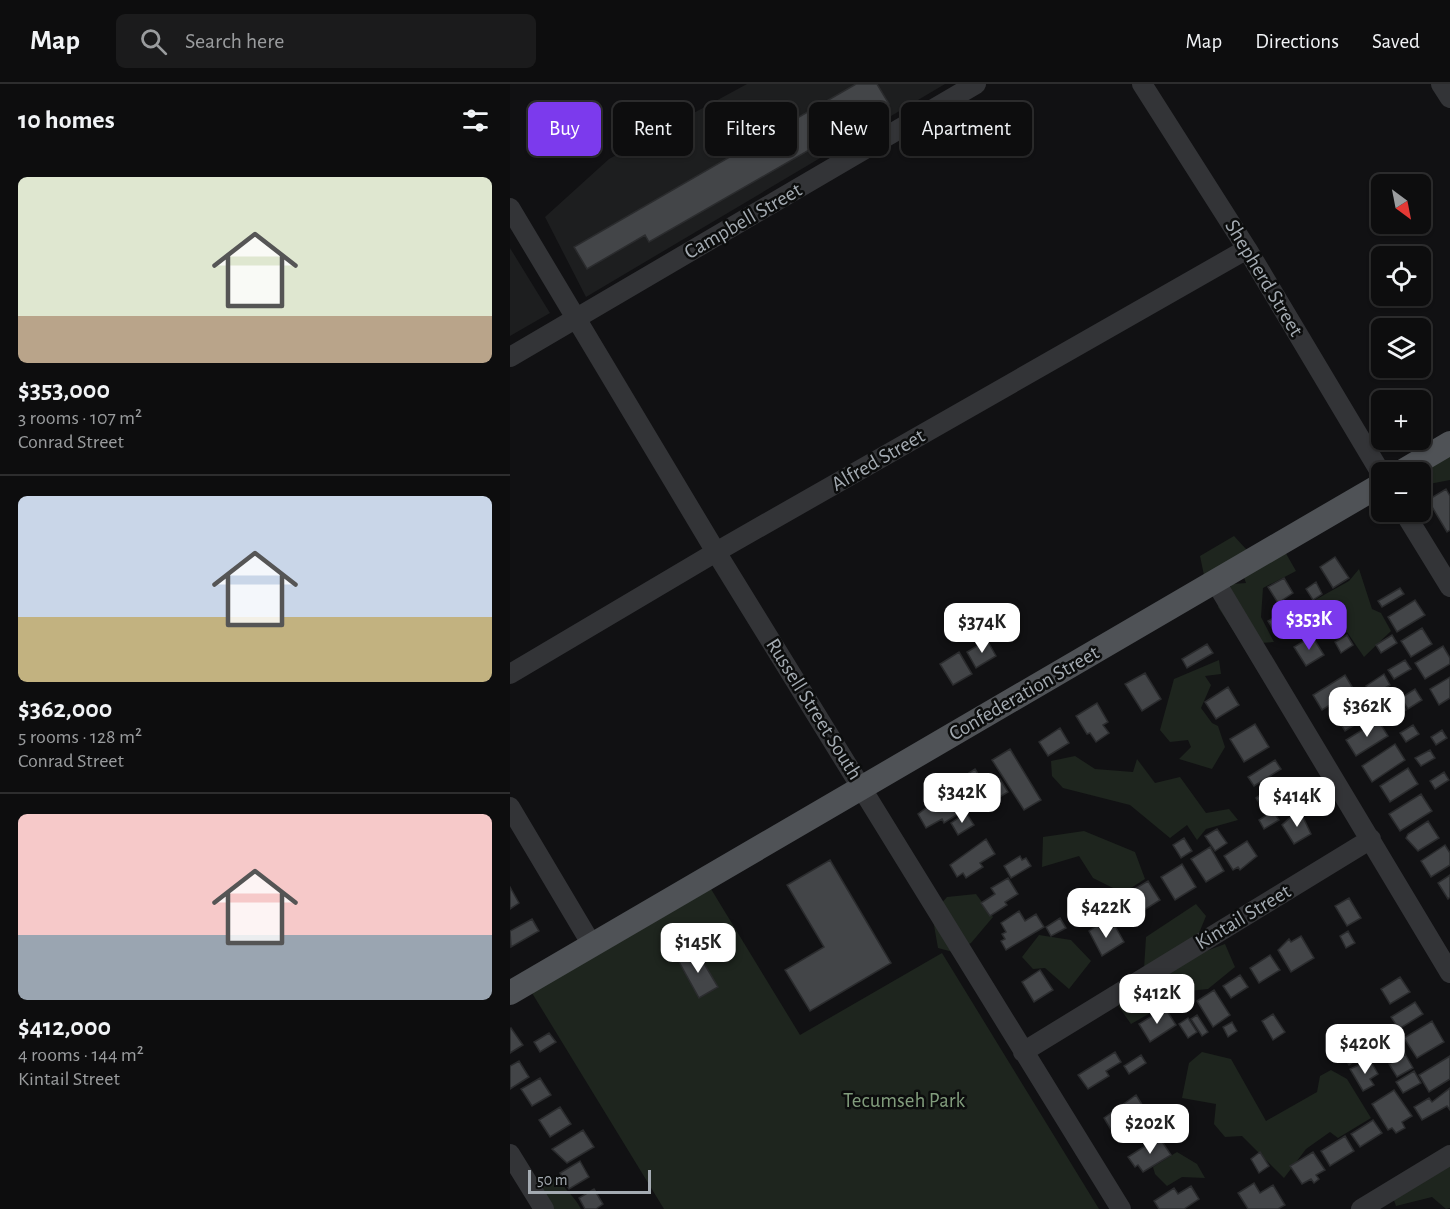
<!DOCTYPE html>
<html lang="en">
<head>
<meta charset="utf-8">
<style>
  :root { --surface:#0d0d0e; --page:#1b1b1c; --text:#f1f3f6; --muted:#9a9c9e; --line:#2d2d2e; --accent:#7c3aed }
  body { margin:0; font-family:"Alegreya Sans",sans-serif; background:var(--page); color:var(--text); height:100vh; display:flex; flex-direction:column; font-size:22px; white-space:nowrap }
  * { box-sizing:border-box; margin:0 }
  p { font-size:20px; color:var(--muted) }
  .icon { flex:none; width:33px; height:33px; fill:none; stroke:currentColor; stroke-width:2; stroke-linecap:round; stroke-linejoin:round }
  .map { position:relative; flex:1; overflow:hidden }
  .details { display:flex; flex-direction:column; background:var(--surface); width:510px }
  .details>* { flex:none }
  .hud { position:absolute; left:18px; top:18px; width:570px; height:54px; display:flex; gap:12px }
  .needle { width:39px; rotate:148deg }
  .buttons { position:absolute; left:861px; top:90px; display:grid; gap:12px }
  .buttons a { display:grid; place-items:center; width:60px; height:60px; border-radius:9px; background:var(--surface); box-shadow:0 2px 4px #0004,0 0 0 2px var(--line); font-size:30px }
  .scale { position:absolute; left:18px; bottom:15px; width:123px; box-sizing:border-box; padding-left:6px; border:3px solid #a4abb2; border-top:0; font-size:16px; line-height:21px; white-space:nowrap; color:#a4abb2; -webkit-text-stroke:4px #0c0d0d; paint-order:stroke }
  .price { position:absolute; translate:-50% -51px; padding:0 14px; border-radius:12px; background:#fff; color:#222; font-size:20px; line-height:39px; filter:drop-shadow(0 2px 3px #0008) }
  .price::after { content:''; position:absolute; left:50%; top:36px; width:18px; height:14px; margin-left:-9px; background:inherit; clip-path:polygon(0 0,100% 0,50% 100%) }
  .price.on { background:var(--accent); color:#fff }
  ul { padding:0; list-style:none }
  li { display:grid; align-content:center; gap:12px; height:318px; padding:0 18px }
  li+li { border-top:2px solid var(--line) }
  li span { display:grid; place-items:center; height:186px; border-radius:9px; color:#555 }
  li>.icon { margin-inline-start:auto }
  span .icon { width:108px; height:108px; fill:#fffc; stroke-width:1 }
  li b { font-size:26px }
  h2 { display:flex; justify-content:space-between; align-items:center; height:72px; padding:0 18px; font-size:26px }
  .pill { padding:0 21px; border-radius:9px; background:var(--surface); box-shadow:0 2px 4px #0004,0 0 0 2px var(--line); font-size:21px; line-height:54px }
  .pill.on { background:var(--accent); color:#fff }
  header { display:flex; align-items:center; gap:36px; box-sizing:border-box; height:84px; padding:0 30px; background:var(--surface); border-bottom:2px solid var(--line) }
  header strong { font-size:28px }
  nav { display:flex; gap:33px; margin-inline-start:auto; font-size:21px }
  .search { width:420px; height:54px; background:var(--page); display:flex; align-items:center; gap:15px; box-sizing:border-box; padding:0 21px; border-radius:9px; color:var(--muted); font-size:22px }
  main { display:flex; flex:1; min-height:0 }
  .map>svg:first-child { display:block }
</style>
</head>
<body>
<header>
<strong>Map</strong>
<div class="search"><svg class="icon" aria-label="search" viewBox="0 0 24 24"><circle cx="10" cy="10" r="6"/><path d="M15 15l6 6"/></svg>Search here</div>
<nav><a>Map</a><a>Directions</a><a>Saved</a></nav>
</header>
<main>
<section class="details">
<h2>10 homes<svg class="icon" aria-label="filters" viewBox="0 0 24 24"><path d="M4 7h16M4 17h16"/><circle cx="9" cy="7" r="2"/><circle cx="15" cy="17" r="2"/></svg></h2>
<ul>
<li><span style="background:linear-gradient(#dfe7d0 75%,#b9a48a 0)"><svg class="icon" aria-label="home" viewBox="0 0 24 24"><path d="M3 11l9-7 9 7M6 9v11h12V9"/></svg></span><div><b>$353,000</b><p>3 rooms · 107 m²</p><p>Conrad Street</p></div></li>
<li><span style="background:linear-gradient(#c9d6e8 65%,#c2b280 0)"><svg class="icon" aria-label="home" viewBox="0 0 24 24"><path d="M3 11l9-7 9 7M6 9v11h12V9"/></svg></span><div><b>$362,000</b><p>5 rooms · 128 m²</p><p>Conrad Street</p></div></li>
<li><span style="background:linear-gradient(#f6c9c9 65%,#9aa5b1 0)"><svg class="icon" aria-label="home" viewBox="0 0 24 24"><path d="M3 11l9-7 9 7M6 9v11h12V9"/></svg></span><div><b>$412,000</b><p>4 rooms · 144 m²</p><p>Kintail Street</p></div></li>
</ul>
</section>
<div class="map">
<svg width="940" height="1125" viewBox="0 0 940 1125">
  <rect width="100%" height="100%" fill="#111113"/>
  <path fill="#1d1e1f" d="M 237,0 L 435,0 L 76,213 L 35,133 L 99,75 Z
    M 0,164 L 40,229 L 0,252 Z"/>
  <path fill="#1e251e" d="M 940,365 L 940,396 L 919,400 L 911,384 Z
    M 724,452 L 747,477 L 774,466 L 786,487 L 753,504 L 751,533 L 764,558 L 732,560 L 708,523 L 722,500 L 736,499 L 732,488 L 695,496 L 690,472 Z
    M 849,485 L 862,525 L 871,529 L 881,547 L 854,573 L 837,548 L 826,555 L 819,533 L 800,549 L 788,554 L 778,544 L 791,535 L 787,526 L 839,497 Z
    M 709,576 L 711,590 L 695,592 L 701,601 L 691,624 L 702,639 L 708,642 L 715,663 L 702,685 L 669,675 L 681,663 L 678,656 L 660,658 L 650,646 L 664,595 Z
    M 565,672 L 585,685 L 623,688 L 627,675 L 645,699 L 670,693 L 696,729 L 719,725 L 728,736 L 696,745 L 687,756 L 677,741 L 660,754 L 620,721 L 553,704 L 542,692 L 541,677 Z
    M 574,747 L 625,768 L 635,795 L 613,809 L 583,794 L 569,772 L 532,783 L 533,753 Z
    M 201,805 L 290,951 L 432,869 L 589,1125 L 154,1125 L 22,909 Z
    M 466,810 L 483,833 L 461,859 L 443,868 L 428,864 L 422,830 L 437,813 Z
    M 686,820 L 696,832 L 685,859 L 691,869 L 715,860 L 725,883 L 698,905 L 679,907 L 621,940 L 609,923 L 609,904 L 631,904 L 648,897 L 634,885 L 636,853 Z
    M 529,851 L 561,856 L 581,877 L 559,905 L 535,884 L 523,885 L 512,873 Z
    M 692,968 L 721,975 L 756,1037 L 807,1008 L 810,992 L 821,986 L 837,995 L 861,1034 L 828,1054 L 820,1048 L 796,1065 L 774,1094 L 732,1052 L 715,1053 L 704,1040 L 706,1020 L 672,1014 L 679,979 Z
    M 667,1068 L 687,1080 L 695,1094 L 672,1093 L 657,1102 L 645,1090 L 643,1083 Z
    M 940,1075 L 940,1124 L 936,1125 L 922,1113 L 886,1122 L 881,1108 Z
    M 48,1094 C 55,1106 65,1113 71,1125 L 36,1125 L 27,1106 L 36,1097 Z"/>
  <path fill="#434548" stroke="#2b2c2e" stroke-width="1.5" d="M 346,0 L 367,0 L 379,20 L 139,158 L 135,151 L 77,185 L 64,163 Z
    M 936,405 L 940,412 L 940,446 L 937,448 L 918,416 Z
    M 825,473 L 839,494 L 823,504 L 810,483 Z
    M 774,494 L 783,509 L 768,519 L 758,503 Z
    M 806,498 L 812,510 L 803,516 L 796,505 Z
    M 890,504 L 894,510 L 872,523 L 868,517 Z
    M 905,516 L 915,531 L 887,548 L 878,533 Z
    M 783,524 L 788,532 L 764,547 L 758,537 Z
    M 912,544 L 922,560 L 901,573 L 891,557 Z
    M 837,551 L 843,561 L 831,569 L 825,558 Z
    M 882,551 L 887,559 L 871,569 L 866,561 Z
    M 802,552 L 814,571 L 796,582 L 784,563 Z
    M 477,556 L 486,572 L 466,584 L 457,568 Z
    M 697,560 L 703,569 L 677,584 L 672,575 Z
    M 933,562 L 940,574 L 940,580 L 915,595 L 905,579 Z
    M 449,568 L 462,590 L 443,601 L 430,580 Z
    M 895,576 L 901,585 L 884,595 L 878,586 Z
    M 635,589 L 651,615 L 632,627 L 615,600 Z
    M 874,590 L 880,601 L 862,612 L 856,602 Z
    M 835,591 L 844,606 L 812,626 L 803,611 Z
    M 940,593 L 940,614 L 929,621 L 920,605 Z
    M 718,603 L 729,621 L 706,635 L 695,618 Z
    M 905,605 L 912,616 L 898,625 L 891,614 Z
    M 855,612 L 865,628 L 835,647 L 825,631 Z
    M 890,616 L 896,626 L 878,637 L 871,627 Z
    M 587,619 L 598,638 L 593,641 L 599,649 L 586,658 L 580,649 L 577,650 L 566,632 Z
    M 868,636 L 878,652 L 846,672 L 836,656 Z
    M 745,640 L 759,663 L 734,678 L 720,655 Z
    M 903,641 L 909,650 L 896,658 L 890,649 Z
    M 550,644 L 559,659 L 538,672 L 529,658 Z
    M 932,646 L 937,654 L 926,661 L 921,653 Z
    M 885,660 L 895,676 L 862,698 L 852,682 Z
    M 500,665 L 531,716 L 514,726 L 482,676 Z
    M 920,666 L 925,674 L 911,682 L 905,674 Z
    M 765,676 L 771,685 L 744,702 L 738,693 Z
    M 898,684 L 908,700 L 880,718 L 870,702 Z
    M 465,685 L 478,706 L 490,695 L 498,708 L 488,714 L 485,709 L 464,721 L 448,696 Z
    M 934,688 L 939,696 L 925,705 L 920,697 Z
    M 768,698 L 773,698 L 782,718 L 765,729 L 760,720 L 753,725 L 746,714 Z
    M 441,705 L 454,726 L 434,739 L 432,735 L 416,744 L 408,730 Z
    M 911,710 L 922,727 L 890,747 L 879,730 Z
    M 763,727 L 769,736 L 754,745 L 749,736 Z
    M 456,729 L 464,741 L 448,751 L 441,739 Z
    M 785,729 L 787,732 L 791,729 L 801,750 L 784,760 L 772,741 Z
    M 918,737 L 929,754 L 908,767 L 896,754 L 898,750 Z
    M 707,745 L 717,759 L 705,767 L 695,752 Z
    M 674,754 L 682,767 L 671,774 L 663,761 Z
    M 476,755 L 485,770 L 470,779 L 473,783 L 456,794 L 453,789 L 447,793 L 440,781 Z
    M 737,757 L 747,772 L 730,786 L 728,783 L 723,786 L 714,772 Z
    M 935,761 L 940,769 L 940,781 L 921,793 L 911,777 Z
    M 700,763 L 714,787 L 696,798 L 681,775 Z
    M 510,772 L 512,776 L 516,774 L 521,782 L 501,794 L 494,782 Z
    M 320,776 L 381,879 L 300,927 L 275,886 L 314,863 L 277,801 Z
    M 672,780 L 686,803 L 665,816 L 651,793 Z
    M 940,791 L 940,813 L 938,815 L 928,799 Z
    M 498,794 L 508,810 L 495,818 L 497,821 L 480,832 L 471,819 L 485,810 L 481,804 Z
    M 638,797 L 650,816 L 628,830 L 616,810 Z
    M 0,803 L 9,819 L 0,825 Z
    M 839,814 L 851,834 L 837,842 L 825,822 Z
    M 509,827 L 515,837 L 526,830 L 534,843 L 496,866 L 491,857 L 495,855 L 492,850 L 496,848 L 491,839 Z
    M 550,834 L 556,844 L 541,852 L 536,843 Z
    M 22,835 L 29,847 L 1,863 L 0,847 Z
    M 588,841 L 593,849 L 605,842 L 614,858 L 592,872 L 579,847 Z
    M 838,847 L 845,859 L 836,864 L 830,852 Z
    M 791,852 L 804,874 L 781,888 L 768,866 L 779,855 L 781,858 Z
    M 186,866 L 208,903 L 189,914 L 168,876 Z
    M 760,871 L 770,886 L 749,899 L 740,884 Z
    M 530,886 L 543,906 L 524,918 L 512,898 Z
    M 730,891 L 738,903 L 721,914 L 713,902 Z
    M 890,893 L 900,908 L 880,920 L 871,905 Z
    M 704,906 L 720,931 L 703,943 L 687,917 Z
    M 905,918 L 913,930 L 889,945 L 881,933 Z
    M 655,924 L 666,941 L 640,958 L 629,940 Z
    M 763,930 L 775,948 L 763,956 L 752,937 Z
    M 687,931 L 698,948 L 692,952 L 681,935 Z
    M 678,934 L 687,948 L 678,954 L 669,940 Z
    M 922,937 L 934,958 L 907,974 L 894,954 Z
    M 722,938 L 727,947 L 718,953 L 713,943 Z
    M 1,944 L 13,961 L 0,969 L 0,945 Z
    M 858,948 L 866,961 L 839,981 L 830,966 Z
    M 39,949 L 46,958 L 30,968 L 24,958 Z
    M 605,968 L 611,978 L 596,987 L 599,992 L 578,1005 L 568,991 Z
    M 895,970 L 903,984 L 887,993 L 879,980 Z
    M 631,971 L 636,979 L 619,990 L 614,982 Z
    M 940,972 L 940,995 L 919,1008 L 909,991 Z
    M 860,976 L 868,990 L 860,995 L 864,1001 L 853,1007 L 840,985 Z
    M 9,977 L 19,993 L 0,1005 L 0,982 Z
    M 904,987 L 911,999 L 893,1009 L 886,998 Z
    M 30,994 L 41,1011 L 22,1022 L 11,1005 Z
    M 940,1004 L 940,1026 L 937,1022 L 912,1036 L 904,1023 L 919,1014 L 922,1018 Z
    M 884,1006 L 902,1032 L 892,1038 L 895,1044 L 886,1049 L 882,1044 L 878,1046 L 862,1020 Z
    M 626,1011 L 638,1030 L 604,1051 L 594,1034 Z
    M 651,1021 L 655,1028 L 644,1035 L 640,1028 Z
    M 50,1023 L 61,1040 L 40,1053 L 29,1036 Z
    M 863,1036 L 872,1049 L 850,1063 L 841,1050 Z
    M 644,1038 L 650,1049 L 636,1057 L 630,1047 Z
    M 73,1046 L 84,1063 L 57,1079 L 42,1065 Z
    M 835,1052 L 844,1067 L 820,1082 L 811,1067 Z
    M 649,1053 L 661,1071 L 633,1088 L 628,1081 L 625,1083 L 618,1073 Z
    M 750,1068 L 759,1082 L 749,1089 L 741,1075 Z
    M 803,1068 L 815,1086 L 806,1091 L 809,1095 L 804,1099 L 801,1095 L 792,1100 L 780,1082 Z
    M 70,1077 L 79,1093 L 59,1105 L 50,1089 Z
    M 744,1099 L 750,1109 L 763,1101 L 775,1121 L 768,1125 L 738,1125 L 728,1109 Z
    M 681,1102 L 689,1115 L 674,1125 L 649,1125 L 644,1117 L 664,1104 L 668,1110 Z
    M 84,1105 L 93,1120 L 86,1125 L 75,1125 L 69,1114 Z"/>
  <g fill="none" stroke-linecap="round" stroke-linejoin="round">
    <path stroke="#333437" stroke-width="20" d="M 632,0 L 737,165 L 872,391
      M 931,0 L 940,14
      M 0,124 L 206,468 L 611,1125
      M 0,273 L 466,0
      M 894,428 L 940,503
      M 705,497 L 940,889
      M 0,590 L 206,468 L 737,165
      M 0,723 L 82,861
      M 513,968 L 861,755
      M 0,1070 L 34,1125
      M 851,1125 L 940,1071"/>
    <path stroke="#4f5256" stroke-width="24" d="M 891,388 L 940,359
      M 0,909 L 872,400"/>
  </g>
  <g text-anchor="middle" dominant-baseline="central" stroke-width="5" stroke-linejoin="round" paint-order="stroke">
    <g font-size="21" fill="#a4abb2" stroke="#0c0d0d">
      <text transform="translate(233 137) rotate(-30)">Campbell Street</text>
      <text transform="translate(754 194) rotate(59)">Shepherd Street</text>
      <text transform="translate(368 376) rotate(-30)">Alfred Street</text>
      <text transform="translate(514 609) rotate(-30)">Confederation Street</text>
      <text transform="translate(304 625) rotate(58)">Russell Street South</text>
      <text transform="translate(733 833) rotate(-31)">Kintail Street</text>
    </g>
    <g font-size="21" fill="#819c7c" stroke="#0c0d0d">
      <text x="394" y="1016">Tecumseh Park</text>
    </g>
  </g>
</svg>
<div class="buttons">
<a><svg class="needle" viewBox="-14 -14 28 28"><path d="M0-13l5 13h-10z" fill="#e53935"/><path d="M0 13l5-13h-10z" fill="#9a9c9e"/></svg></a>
<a><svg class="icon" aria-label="locate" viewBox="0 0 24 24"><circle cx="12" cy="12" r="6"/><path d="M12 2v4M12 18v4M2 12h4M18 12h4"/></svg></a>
<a><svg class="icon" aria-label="layers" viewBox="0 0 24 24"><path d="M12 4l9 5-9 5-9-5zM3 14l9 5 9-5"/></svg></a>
<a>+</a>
<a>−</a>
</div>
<div class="scale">50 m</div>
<b class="price on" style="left:799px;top:567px">$353K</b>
<b class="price" style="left:472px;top:570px">$374K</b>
<b class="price" style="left:857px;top:654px">$362K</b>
<b class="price" style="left:452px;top:740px">$342K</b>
<b class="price" style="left:787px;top:744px">$414K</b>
<b class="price" style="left:596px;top:855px">$422K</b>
<b class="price" style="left:188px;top:890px">$145K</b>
<b class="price" style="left:647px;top:941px">$412K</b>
<b class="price" style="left:855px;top:991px">$420K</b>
<b class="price" style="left:640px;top:1071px">$202K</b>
<div class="hud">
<a class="pill on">Buy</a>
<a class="pill">Rent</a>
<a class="pill">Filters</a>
<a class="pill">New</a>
<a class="pill">Apartment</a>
</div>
</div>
</main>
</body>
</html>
